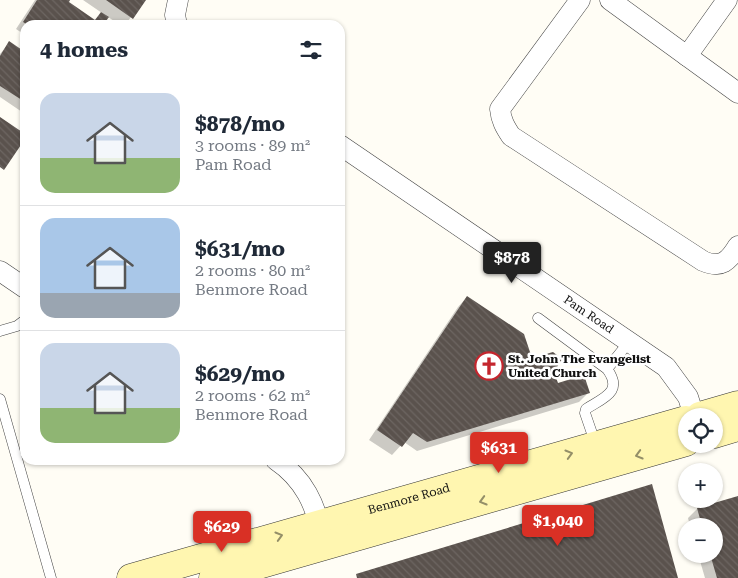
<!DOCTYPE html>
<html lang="en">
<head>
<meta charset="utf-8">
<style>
  :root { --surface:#fff; --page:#f6f6f7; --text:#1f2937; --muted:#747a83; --line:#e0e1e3; --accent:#d93025 }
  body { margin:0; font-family:"Roboto Serif",serif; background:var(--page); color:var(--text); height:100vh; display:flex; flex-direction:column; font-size:19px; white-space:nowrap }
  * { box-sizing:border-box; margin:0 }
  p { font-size:16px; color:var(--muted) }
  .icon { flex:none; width:28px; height:28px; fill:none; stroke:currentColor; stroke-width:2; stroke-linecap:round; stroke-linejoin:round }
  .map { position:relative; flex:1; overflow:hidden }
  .details { position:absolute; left:20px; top:20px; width:325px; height:445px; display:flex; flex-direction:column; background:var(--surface); border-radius:15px; box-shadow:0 1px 4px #0004 }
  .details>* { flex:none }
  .controls { position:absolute; left:678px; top:408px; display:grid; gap:10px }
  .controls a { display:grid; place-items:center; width:45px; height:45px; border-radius:50%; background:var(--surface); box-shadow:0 1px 4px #0004; font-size:25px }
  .price { position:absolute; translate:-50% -42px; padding:0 11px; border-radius:5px; background:var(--accent); color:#fff; font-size:16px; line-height:32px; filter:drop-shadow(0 1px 2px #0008) }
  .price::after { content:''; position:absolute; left:50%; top:30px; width:15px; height:11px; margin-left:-8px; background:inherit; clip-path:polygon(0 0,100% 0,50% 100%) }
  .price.current { background:#222; color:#fff }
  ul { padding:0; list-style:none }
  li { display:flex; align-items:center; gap:15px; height:125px; padding:0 20px }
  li+li { border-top:1px solid var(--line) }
  li span { display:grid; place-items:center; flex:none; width:140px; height:100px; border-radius:15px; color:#555 }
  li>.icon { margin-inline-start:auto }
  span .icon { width:60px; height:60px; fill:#fffc; stroke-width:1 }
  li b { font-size:21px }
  h2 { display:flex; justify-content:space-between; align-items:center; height:60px; padding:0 20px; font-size:21px }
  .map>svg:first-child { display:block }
</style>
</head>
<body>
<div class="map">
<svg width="738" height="578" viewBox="0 0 738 578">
  <defs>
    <pattern id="building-back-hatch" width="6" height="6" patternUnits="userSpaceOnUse" patternTransform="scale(1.25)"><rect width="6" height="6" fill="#5a524d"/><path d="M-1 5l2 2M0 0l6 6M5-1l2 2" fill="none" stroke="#6d6662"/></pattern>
  </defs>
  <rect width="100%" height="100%" fill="#fffdf5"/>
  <path fill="#0003" d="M 35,0 L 69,0 L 67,2 L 94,21 L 102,13 L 83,0 L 144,0 L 125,25 L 120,25 L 108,17 L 102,25 L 25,25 L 25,35 L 16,29 Z
    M 9,43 L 24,52 L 25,51 L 25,114 L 0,97 L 0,54 Z
    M 467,297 L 531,359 L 553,372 L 557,384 L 589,392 L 579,402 L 417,451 L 404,442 L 392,455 L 369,440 L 458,307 Z
    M 738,497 L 738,578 L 705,578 L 698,554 L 714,554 L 714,526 L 690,526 L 688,518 L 697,509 Z"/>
  <path fill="url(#building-back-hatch)" d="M 37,0 L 70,0 L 69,2 L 95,20 L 101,12 L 109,17 L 103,25 L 28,25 L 23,22 Z
    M 106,0 L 146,0 L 133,19 Z
    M 9,41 L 25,52 L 25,102 L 0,86 L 0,56 Z
    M 0,117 L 25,134 L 25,139 L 4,170 L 0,167 Z
    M 467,296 L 524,334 L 532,358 L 553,352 L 562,359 L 554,372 L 558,383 L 584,375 L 590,393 L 427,442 L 413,433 L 402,447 L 377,430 Z
    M 652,484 L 678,578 L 357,578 L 356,574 Z
    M 738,496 L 738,578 L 717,578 L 710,554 L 714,554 L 714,526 L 702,526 L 697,508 Z"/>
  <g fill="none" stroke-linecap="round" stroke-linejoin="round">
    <g stroke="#444" stroke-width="11">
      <path id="lane" d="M 538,318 L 607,369 C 624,392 603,398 586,409 L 585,413 L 596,445
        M 0,331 L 17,326 L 25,320
        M 607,369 L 629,342
        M 0,399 L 51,578"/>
    </g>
    <g stroke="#444" stroke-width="21">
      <g id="street">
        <path d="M 580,0 L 500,109 C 501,120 505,127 511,136 L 703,261 C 721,269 729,261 738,246"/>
        <path d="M 610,0 L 687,56 L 727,0"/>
        <path d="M 177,25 L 175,15 L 178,0"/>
        <path d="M 687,56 L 738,93"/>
        <path id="s1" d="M 340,145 L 666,367 L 688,397 L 694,416"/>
        <path d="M 0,271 L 25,288"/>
        <path d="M 276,460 C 304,479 316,505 322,537"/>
      </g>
    </g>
    <g stroke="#333" stroke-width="29">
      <g id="secondary">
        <path d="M 700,416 L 738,405"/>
        <path d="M 714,434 L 738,427"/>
        <path id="s2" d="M 131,578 L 686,420"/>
        <path d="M 213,578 L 686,442"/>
      </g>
    </g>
    <use href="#lane" stroke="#fff" stroke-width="10"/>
    <use href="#street" stroke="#fff" stroke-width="20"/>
    <use href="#secondary" stroke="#fff6b0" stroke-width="28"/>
  </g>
  <defs><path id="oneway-chevron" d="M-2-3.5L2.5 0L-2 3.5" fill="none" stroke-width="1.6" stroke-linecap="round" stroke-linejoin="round" transform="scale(1.25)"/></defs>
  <g stroke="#948f68">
    <use href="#oneway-chevron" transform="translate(569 454) rotate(-16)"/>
    <use href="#oneway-chevron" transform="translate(639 455) rotate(164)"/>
    <use href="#oneway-chevron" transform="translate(483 501) rotate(164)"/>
    <use href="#oneway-chevron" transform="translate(279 536) rotate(-16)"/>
  </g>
  <defs>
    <g id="church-ring" transform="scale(1.4375)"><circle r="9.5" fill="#fff" stroke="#c4262e" stroke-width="1.5"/><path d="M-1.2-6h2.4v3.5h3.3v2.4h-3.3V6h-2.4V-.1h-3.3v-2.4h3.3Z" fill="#c4262e"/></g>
  </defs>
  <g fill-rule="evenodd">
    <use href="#church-ring" x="489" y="366"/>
  </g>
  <g text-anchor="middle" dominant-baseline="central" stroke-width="5" stroke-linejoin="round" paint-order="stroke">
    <g font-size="12" fill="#111" stroke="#fff">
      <text stroke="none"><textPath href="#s1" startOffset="301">Pam Road</textPath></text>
      <text stroke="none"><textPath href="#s2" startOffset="289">Benmore Road</textPath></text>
    </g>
    <g font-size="12" font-weight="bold" fill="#111" stroke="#fff" text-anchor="start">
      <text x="508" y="359">St. John The Evangelist<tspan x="508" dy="14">United Church</tspan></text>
    </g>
  </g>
</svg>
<div class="controls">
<a><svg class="icon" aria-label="locate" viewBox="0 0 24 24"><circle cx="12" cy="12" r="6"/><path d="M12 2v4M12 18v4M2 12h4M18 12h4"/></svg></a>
<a>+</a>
<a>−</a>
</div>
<b class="price current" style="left:512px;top:284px">$878</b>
<b class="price" style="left:499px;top:474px">$631</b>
<b class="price" style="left:558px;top:547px">$1,040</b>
<b class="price" style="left:222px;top:553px">$629</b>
<section class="details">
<h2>4 homes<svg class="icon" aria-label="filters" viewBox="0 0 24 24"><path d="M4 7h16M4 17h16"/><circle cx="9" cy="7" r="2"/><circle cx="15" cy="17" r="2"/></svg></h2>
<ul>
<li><span style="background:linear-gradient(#c9d6e8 65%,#8fb573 0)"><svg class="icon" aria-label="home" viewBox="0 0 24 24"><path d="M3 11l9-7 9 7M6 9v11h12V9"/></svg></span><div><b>$878/mo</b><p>3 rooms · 89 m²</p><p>Pam Road</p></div></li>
<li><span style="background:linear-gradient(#a9c7e8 75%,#9aa5b1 0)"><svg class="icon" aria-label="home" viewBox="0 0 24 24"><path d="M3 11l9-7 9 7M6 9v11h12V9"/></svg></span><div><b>$631/mo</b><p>2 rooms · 80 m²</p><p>Benmore Road</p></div></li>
<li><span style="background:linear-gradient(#c9d6e8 65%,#8fb573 0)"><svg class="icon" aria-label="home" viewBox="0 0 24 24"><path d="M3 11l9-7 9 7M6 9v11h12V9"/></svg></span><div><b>$629/mo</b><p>2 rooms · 62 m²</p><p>Benmore Road</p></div></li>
</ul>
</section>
</div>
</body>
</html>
